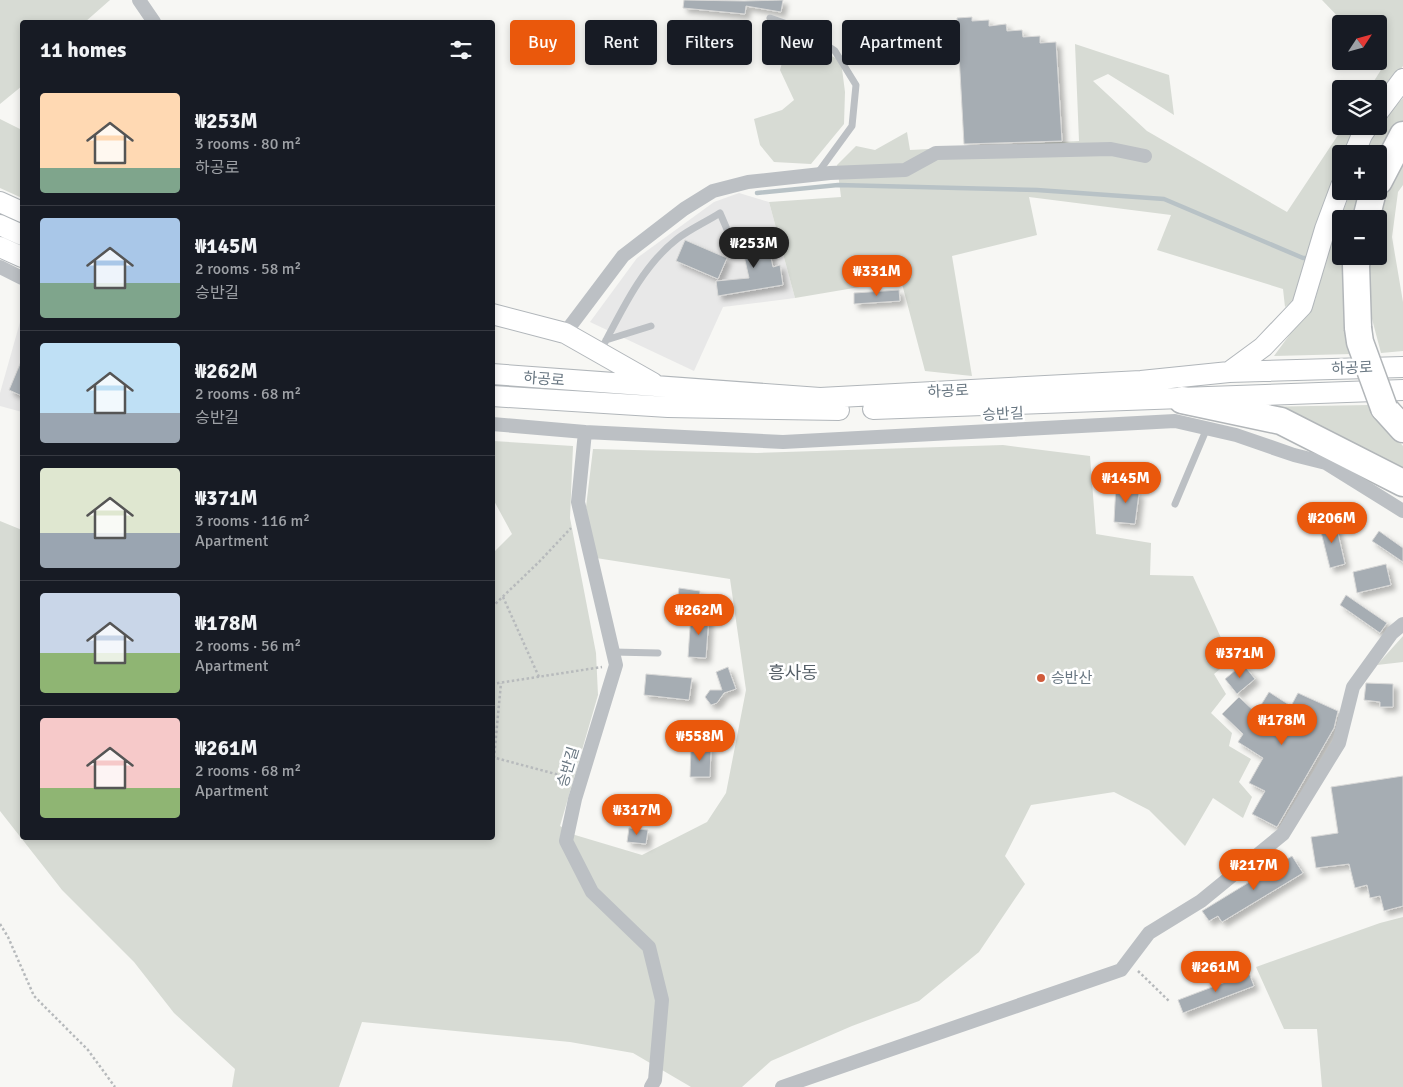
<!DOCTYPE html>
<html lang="en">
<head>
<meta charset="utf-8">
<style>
  :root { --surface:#171b24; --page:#20242c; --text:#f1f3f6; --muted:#9ea1a6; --line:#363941; --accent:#ea580c }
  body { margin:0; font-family:Signika,"Noto Sans KR",sans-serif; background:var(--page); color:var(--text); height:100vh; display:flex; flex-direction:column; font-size:19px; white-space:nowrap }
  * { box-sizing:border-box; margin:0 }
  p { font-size:16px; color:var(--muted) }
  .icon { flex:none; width:28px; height:28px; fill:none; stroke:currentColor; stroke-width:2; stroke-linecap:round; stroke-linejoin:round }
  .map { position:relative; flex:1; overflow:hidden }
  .details { position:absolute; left:20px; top:20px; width:475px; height:820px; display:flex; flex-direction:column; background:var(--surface); border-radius:5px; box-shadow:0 2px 8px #0003 }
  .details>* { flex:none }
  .top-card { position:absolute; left:510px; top:20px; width:475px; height:45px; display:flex; gap:10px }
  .needle { width:32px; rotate:54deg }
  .tools { position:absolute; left:1332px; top:15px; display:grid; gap:10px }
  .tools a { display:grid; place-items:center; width:55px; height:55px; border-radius:5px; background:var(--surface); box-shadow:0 2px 8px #0003; font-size:25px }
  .price { position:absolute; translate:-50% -42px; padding:0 11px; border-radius:18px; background:var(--accent); color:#fff; font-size:16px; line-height:32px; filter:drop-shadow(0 1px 2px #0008) }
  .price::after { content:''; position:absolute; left:50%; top:30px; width:15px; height:11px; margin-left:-8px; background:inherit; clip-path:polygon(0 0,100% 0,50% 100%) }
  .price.selected { background:#222; color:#fff }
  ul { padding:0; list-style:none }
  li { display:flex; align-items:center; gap:15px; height:125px; padding:0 20px }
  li+li { border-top:1px solid var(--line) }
  li span { display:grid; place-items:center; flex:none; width:140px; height:100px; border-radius:5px; color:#555 }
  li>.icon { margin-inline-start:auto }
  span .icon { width:60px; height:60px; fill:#fffc; stroke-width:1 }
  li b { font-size:21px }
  h2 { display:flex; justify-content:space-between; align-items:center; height:60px; padding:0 20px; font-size:21px }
  .chip { padding:0 18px; border-radius:5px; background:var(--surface); box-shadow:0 2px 8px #0003; font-size:18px; line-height:45px }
  .chip.selected { background:var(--accent); color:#fff }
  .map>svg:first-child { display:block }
</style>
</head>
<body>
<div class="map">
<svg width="1403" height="1087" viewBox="0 0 1403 1087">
  <defs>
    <filter id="shadow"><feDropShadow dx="4.5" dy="4.5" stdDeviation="2.5" flood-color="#0004"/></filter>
  </defs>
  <rect width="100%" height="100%" fill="#f7f7f4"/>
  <path fill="#e8e8e8" d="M 739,193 L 769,202 L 795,298 L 723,307 L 694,371 L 590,322 L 637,258 L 714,202 Z
    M 22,315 L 22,412 L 0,406 L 0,393 Z"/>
  <path fill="#d7dbd4" d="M 0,0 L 110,0 L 85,22 L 22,22 L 22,86 L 0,104 Z
    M 1322,0 L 1403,0 L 1403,66 L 1379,99 L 1379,89 L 1369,89 L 1384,65 L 1379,59 L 1379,24 L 1345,24 Z
    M 796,37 L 841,61 L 845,92 L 844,124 L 811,164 L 774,162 L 760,145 L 754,119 L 782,110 L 794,100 L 780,70 L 786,49 Z
    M 1075,44 L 1169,75 L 1174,115 L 1108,74 L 1093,81 L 1147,131 L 1287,212 L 1344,126 L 1361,126 L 1341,154 L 1296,299 L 1285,307 L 1283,289 L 1157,250 L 1171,215 L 1029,197 L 1037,235 L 952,256 L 972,376 L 925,371 L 901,280 L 795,298 L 769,202 L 841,197 L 837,165 L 856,146 L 875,150 L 907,132 L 910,150 L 1079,141 Z
    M 1403,98 L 1403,127 L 1379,154 L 1366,154 L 1377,126 Z
    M 0,119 L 22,130 L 22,198 L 0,188 Z
    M 1403,157 L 1403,185 L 1398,192 L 1392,237 L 1403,302 L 1403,351 L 1381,353 L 1367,300 L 1371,256 L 1379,256 L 1379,219 L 1375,218 Z
    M 1351,191 L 1366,191 L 1354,219 L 1341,219 L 1341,256 L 1348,256 L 1352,354 L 1274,356 L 1315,300 L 1331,242 Z
    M 1369,405 L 1403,446 L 1403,475 L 1250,407 Z
    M 493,441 L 573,446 L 570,518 L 596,653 L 598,695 L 560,826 L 575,835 L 642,855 L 707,822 L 726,793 L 746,690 L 730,579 L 596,558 L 586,507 L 593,449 L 757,453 L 1003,445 L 1090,456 L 1096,534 L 1151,543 L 1150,575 L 1193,576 L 1231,660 L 1214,674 L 1226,694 L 1211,713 L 1232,733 L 1229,746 L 1251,759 L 1239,782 L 1252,797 L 1243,818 L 1213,798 L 1185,846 L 1149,810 L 1114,792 L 1031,805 L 1005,856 L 1025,884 L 979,952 L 919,1001 L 852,1026 L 771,1061 L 742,1087 L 691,1087 L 633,1053 L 570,1042 L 362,1022 L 339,1087 L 232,1087 L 235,1069 L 174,1013 L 134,962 L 62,890 L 0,811 L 0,521 L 22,530 L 22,838 L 492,838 L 493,553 L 512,534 L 493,499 Z
    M 1403,636 L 1403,662 L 1377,665 Z
    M 1403,917 L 1403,1087 L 1322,1087 L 1317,1029 L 1284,1029 L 1256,967 L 1380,923 Z"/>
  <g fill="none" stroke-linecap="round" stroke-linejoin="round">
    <path stroke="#b8c2c6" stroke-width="4.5" d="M 757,193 L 838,185 L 1037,190 L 1164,199 L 1303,258 L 1308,258"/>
  </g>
  <path fill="#a6adb3" stroke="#d8d8d7" filter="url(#shadow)" d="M 684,0 L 744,1 L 783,0 L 781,12 L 746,6 L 745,14 L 683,8 Z
    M 972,17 L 972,21 L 989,20 L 989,26 L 1006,24 L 1007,31 L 1022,30 L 1023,37 L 1040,36 L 1040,43 L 1056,42 L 1062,141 L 964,144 L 957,18 Z
    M 765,232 L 773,267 L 780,265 L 783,285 L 718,296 L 716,281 L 749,278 L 742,247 L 752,235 Z
    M 685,240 L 727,258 L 718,279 L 676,261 Z
    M 899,290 L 900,301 L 854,304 L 854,293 Z
    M 22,359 L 22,396 L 9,390 Z
    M 1116,484 L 1133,485 L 1133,492 L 1139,493 L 1135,524 L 1114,522 Z
    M 1335,520 L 1345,564 L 1330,568 L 1319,524 Z
    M 1379,531 L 1403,548 L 1403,562 L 1372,541 Z
    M 1386,564 L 1391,585 L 1357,593 L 1353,572 Z
    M 679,588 L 700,591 L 699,605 L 677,603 Z
    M 1346,595 L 1387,623 L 1380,633 L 1340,605 Z
    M 691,613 L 709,614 L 706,658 L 688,657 Z
    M 1243,664 L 1255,679 L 1237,694 L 1225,679 Z
    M 728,667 L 736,689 L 724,693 L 717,703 L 711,705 L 705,697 L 710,690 L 722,690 L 716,672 Z
    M 646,674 L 692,678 L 689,700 L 644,695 Z
    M 1366,683 L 1393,684 L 1393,707 L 1380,707 L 1380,702 L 1364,700 Z
    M 1269,692 L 1291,706 L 1298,693 L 1338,711 L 1334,728 L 1277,827 L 1252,814 L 1265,791 L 1249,783 L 1263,758 L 1238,742 L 1243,734 L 1222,714 L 1239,697 L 1256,713 Z
    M 691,747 L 711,747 L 710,777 L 690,777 Z
    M 1403,776 L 1403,906 L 1384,911 L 1380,896 L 1370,898 L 1367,885 L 1355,888 L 1349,864 L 1316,868 L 1311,837 L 1338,833 L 1331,787 Z
    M 629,828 L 648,830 L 646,844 L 627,842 Z
    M 1292,856 L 1303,873 L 1222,922 L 1218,916 L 1209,921 L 1202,911 Z
    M 1249,973 L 1254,986 L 1183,1013 L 1178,1000 Z"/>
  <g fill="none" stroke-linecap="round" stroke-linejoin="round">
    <g stroke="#b1b6ba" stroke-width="22">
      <path id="secondary" d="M 1379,111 L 1403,79
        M 1354,154 L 1362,135 L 1368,126
        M 0,202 L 22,212
        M 0,225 L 22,235
        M 0,247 L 22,257
        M 492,314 L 565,333 L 653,383
        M 1229,372 L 1263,347 L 1302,306 L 1325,229 L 1341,186
        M 492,374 L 820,398 L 1141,381 L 1229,372 L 1403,367
        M 492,396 L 668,407 L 839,410
        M 873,409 L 1403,390"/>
    </g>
    <g stroke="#b2b6b9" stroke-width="29">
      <path id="highway" d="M 1379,181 L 1403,135
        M 1366,219 L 1373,191
        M 1358,256 L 1356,265 L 1358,328
        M 1182,400 L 1281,421 L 1403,483
        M 1384,408 L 1403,429"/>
    </g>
    <path stroke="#b7babc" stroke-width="2.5" stroke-dasharray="2.5 2.5" stroke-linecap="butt" d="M 503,597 L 539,677
      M 492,607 L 539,562 L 571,528
      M 492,684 L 602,667
      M 492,757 L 567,777
      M 494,758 L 501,683
      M 0,924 L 8,937 L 34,996 L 88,1050 L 115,1087
      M 1138,971 L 1169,1001"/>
    <path stroke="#bcc0c4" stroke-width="7" d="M 770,18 L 804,30 L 835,51 L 856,85 L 852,126 L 817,174
      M 606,340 L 651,326
      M 601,350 C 621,312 642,266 677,239 C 690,229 706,222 720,213 L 732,241
      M 1175,504 L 1207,428
      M 613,652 L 658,653"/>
    <path stroke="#bcc0c4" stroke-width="14" d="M 139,0 L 154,22
      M 0,267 L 22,278
      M 565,333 L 623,256 L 684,209 L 713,191 L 748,182 L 830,173 L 905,170 L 936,153 L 1111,149 L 1145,156
      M 492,424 L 585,432 L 783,442 L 1175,421 L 1236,435 L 1294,455 L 1326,463 L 1403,511
      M 585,432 L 578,502 L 616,665 L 575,799 L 566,841 L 592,892 L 649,947 L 662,1000 L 655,1080 L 651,1087
      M 782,1087 L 1121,970 L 1149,933 L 1201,901 L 1283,834 L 1339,743 L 1353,687 L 1392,633 L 1403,624"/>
    <use href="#secondary" stroke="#fff" stroke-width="20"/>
    <use href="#highway" stroke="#fff" stroke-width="26"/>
    <g stroke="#b2b6b9" stroke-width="29" stroke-linecap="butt">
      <path id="highway-bridge" d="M 1358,328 L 1360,342 L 1384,408"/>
    </g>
    <use href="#highway-bridge" stroke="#fff" stroke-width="26"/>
  </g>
  <circle fill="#d05b3b" stroke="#fff" stroke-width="2" cx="1041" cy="678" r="5"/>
  <g text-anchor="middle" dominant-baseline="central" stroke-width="5" stroke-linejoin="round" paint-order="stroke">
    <g font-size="15" fill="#697782" stroke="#fff">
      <text transform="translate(1352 368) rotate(-3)">하공로</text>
      <text transform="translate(544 379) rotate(4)">하공로</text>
      <text transform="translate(948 391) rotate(-3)">하공로</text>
      <text transform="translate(1003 414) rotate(-3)">승반길</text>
      <text transform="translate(568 767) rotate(-73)">승반길</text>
    </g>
    <g font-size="15" fill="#697782" stroke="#fff" text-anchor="start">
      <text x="1051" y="678">승반산</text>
    </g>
    <g font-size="18" fill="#566068" stroke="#fff">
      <text x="793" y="673">흥사동</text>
    </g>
  </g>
</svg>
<div class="tools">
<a><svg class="needle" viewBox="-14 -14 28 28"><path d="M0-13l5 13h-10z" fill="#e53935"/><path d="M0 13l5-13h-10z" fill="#9ea1a6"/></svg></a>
<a><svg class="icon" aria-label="layers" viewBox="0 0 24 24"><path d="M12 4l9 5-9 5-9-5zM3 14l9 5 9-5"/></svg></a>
<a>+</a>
<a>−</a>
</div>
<b class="price selected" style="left:754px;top:269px">₩253M</b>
<b class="price" style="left:877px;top:297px">₩331M</b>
<b class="price" style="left:1126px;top:504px">₩145M</b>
<b class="price" style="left:1332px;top:544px">₩206M</b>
<b class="price" style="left:699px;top:636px">₩262M</b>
<b class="price" style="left:1240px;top:679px">₩371M</b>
<b class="price" style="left:1282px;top:746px">₩178M</b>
<b class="price" style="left:700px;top:762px">₩558M</b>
<b class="price" style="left:637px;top:836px">₩317M</b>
<b class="price" style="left:1254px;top:891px">₩217M</b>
<b class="price" style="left:1216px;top:993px">₩261M</b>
<div class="top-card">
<a class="chip selected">Buy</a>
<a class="chip">Rent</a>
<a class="chip">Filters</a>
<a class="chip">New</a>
<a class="chip">Apartment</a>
</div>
<section class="details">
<h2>11 homes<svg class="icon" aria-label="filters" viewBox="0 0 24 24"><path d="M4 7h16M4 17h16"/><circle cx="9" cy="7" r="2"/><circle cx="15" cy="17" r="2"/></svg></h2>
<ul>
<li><span style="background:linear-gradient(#ffd9b3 75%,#7fa58c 0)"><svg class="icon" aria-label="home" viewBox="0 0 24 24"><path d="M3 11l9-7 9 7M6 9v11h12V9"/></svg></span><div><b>₩253M</b><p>3 rooms · 80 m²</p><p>하공로</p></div></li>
<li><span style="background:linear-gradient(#a9c7e8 65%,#7fa58c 0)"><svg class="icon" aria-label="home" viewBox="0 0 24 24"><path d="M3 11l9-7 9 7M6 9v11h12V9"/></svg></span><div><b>₩145M</b><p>2 rooms · 58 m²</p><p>승반길</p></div></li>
<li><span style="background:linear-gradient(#bfe0f5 70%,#9aa5b1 0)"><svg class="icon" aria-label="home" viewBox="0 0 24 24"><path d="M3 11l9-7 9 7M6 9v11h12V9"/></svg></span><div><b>₩262M</b><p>2 rooms · 68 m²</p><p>승반길</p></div></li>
<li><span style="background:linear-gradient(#dfe7d0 65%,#9aa5b1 0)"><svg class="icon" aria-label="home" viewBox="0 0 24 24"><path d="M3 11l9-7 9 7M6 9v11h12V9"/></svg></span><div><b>₩371M</b><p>3 rooms · 116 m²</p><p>Apartment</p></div></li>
<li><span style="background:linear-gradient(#c9d6e8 60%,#8fb573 0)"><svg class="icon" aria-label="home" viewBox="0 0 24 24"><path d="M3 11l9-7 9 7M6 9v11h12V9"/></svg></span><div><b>₩178M</b><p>2 rooms · 56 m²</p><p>Apartment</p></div></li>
<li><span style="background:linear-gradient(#f6c9c9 70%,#8fb573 0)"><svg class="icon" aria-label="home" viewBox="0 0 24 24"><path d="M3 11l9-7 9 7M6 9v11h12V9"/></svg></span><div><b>₩261M</b><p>2 rooms · 68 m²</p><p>Apartment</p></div></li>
</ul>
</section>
</div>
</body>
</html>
